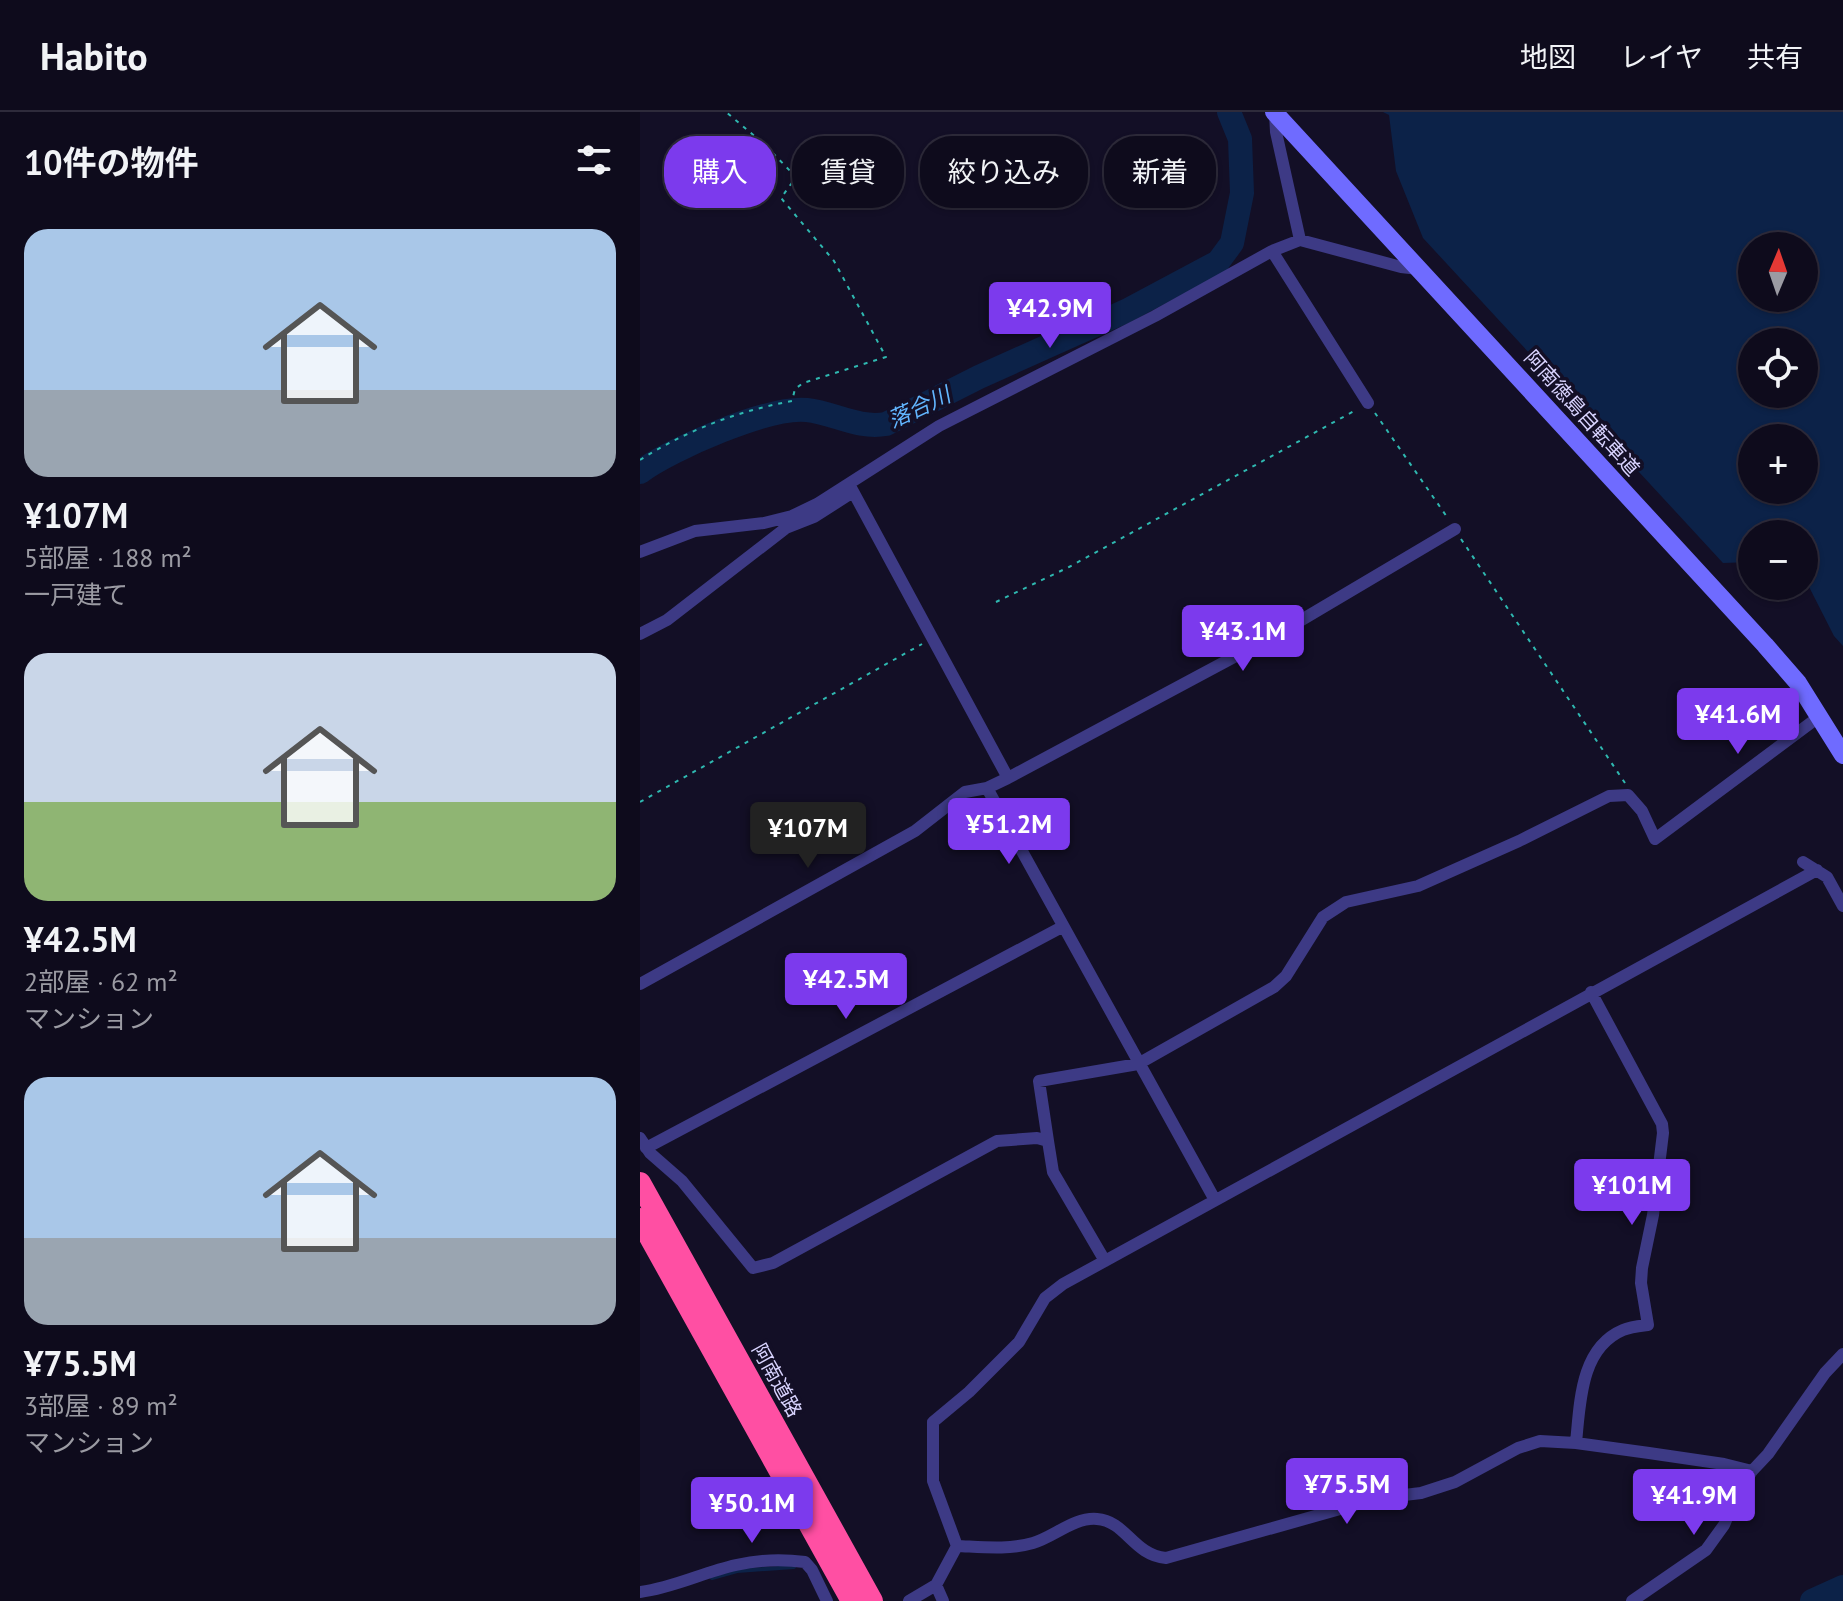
<!DOCTYPE html>
<html lang="ja">
<head>
<meta charset="utf-8">
<style>
  :root { --surface:#0e0b1c; --page:#1c1929; --text:#f1f3f6; --muted:#9b9ba3; --line:#2e2b3b; --accent:#7c3aed }
  body { margin:0; font-family:"PT Sans","Noto Sans JP",sans-serif; background:var(--page); color:var(--text); height:100vh; display:flex; flex-direction:column; font-size:30px; white-space:nowrap }
  * { box-sizing:border-box; margin:0 }
  p { font-size:26px; color:var(--muted) }
  .icon { flex:none; width:44px; height:44px; fill:none; stroke:currentColor; stroke-width:2; stroke-linecap:round; stroke-linejoin:round }
  .map { position:relative; flex:1; overflow:hidden }
  .details { display:flex; flex-direction:column; background:var(--surface); width:640px }
  .details>* { flex:none }
  .top-card { position:absolute; left:24px; top:24px; width:760px; height:72px; display:flex; gap:16px }
  .needle { width:52px; rotate:2deg }
  .tools { position:absolute; left:1098px; top:120px; display:grid; gap:16px }
  .tools a { display:grid; place-items:center; width:80px; height:80px; border-radius:50%; background:var(--surface); box-shadow:0 2px 6px #0004,0 0 0 2px var(--line); font-size:40px }
  .price { position:absolute; translate:-50% -68px; padding:0 18px; border-radius:8px; background:var(--accent); color:#fff; font-size:26px; line-height:52px; filter:drop-shadow(0 2px 4px #0008) }
  .price::after { content:''; position:absolute; left:50%; top:48px; width:24px; height:18px; margin-left:-12px; background:inherit; clip-path:polygon(0 0,100% 0,50% 100%) }
  .price.active { background:#222; color:#fff }
  ul { padding:0; list-style:none }
  li { display:grid; align-content:center; gap:16px; height:424px; padding:0 24px }
  li span { display:grid; place-items:center; height:248px; border-radius:24px; color:#555 }
  li>.icon { margin-inline-start:auto }
  span .icon { width:144px; height:144px; fill:#fffc; stroke-width:1 }
  li b { font-size:34px }
  h2 { display:flex; justify-content:space-between; align-items:center; height:96px; padding:0 24px; font-size:34px }
  .tag { padding:0 28px; border-radius:32px; background:var(--surface); box-shadow:0 2px 6px #0004,0 0 0 2px var(--line); font-size:28px; line-height:72px }
  .tag.active { background:var(--accent); color:#fff }
  header { display:flex; align-items:center; gap:48px; box-sizing:border-box; height:112px; padding:0 40px; background:var(--surface); border-bottom:2px solid var(--line) }
  header strong { font-size:38px }
  nav { display:flex; gap:44px; margin-inline-start:auto; font-size:28px }
  main { display:flex; flex:1; min-height:0 }
  .map>svg:first-child { display:block }
</style>
</head>
<body>
<header>
<strong>Habito</strong>
<nav><a>地図</a><a>レイヤ</a><a>共有</a></nav>
</header>
<main>
<section class="details">
<h2>10件の物件<svg class="icon" aria-label="filters" viewBox="0 0 24 24"><path d="M4 7h16M4 17h16"/><circle cx="9" cy="7" r="2"/><circle cx="15" cy="17" r="2"/></svg></h2>
<ul>
<li><span style="background:linear-gradient(#a9c7e8 65%,#9aa5b1 0)"><svg class="icon" aria-label="home" viewBox="0 0 24 24"><path d="M3 11l9-7 9 7M6 9v11h12V9"/></svg></span><div><b>¥107M</b><p>5部屋 · 188 m²</p><p>一戸建て</p></div></li>
<li><span style="background:linear-gradient(#c9d6e8 60%,#8fb573 0)"><svg class="icon" aria-label="home" viewBox="0 0 24 24"><path d="M3 11l9-7 9 7M6 9v11h12V9"/></svg></span><div><b>¥42.5M</b><p>2部屋 · 62 m²</p><p>マンション</p></div></li>
<li><span style="background:linear-gradient(#a9c7e8 65%,#9aa5b1 0)"><svg class="icon" aria-label="home" viewBox="0 0 24 24"><path d="M3 11l9-7 9 7M6 9v11h12V9"/></svg></span><div><b>¥75.5M</b><p>3部屋 · 89 m²</p><p>マンション</p></div></li>
</ul>
</section>
<div class="map">
<svg width="1203" height="1489" viewBox="0 0 1203 1489">
  <rect width="100%" height="100%" fill="#130f26"/>
  <path fill="#0c2248" fill-rule="evenodd" d="M 743,0 L 1203,0 L 1203,534 L 1194,524 L 1164,465 L 1164,422 L 1112,422 L 1112,450 L 1083,451 L 783,126 L 756,59 L 749,3 ZM 1112,134 L 1164,134 L 1164,186 L 1112,186 ZM 1112,230 L 1164,230 L 1164,282 L 1112,282 ZM 1112,326 L 1164,326 L 1164,378 L 1112,378 Z"/>
  <g fill="none" stroke-linecap="round" stroke-linejoin="round">
    <path stroke="#0c2248" stroke-width="4" d="M 72,1466 L 97,1459 L 154,1455"/>
    <path stroke="#0c2248" stroke-width="24" d="M 0,360 C 31,337 129,294 167,298 C 194,301 218,317 246,312 L 339,265 L 486,199 L 578,150 L 592,131 L 602,81 L 600,27 L 589,0
      M 1172,1489 L 1203,1475"/>
    <path stroke="#2fb8b0" stroke-width="2" stroke-dasharray="4 6" stroke-linecap="butt" d="M 735,301 L 807,405
      M 0,348 C 47,318 98,299 152,289 L 155,277 L 163,271 L 246,245 L 194,149 L 141,86 L 156,65 L 124,32 L 86,0
      M 821,427 L 985,671
      M 356,490 L 429,455 L 716,298
      M 0,690 L 282,532"/>
    <path stroke="#3d3a85" stroke-width="12" d="M 635,2 L 636,20 L 660,128
      M 632,139 L 728,291
      M 209,372 L 368,666
      M 0,440 L 55,419 L 124,411 L 152,404 L 177,392 L 299,314 L 515,204 L 632,139 L 660,128 L 761,155 L 779,157
      M 0,522 L 27,508 L 146,416 L 174,405 L 213,380
      M 347,676 L 575,1088
      M 1163,750 L 1187,765 L 1203,794
      M 0,872 L 275,719 L 325,680 L 347,676 L 368,666 L 648,516 L 815,417
      M 0,1026 L 10,1041 L 42,1069 L 113,1156 L 133,1151 L 357,1029 L 397,1026 L 408,1029 L 413,1060 L 465,1149
      M 408,1029 L 399,969 L 498,952 L 634,875 L 646,864 L 683,805 L 706,790 L 778,774 L 879,729 L 969,684 L 988,683 L 1002,699 L 1015,727 L 1180,604
      M 6,1036 L 422,815
      M 936,1331 C 940,1292 940,1236 983,1218 C 990,1215 1000,1214 1008,1213 L 1001,1171 L 1002,1156 L 1013,1103 L 1023,1021 L 1022,1012 L 951,880
      M 317,1434 C 342,1435 369,1438 393,1431 C 414,1425 434,1405 457,1407 C 486,1409 493,1443 526,1446 L 739,1386 L 781,1381 L 815,1370 L 878,1336 L 900,1329 L 936,1331 L 1009,1341 L 1084,1352 L 1112,1359
      M 296,1473 L 303,1489
      M 0,1480 C 33,1476 64,1460 96,1453 C 118,1448 142,1447 165,1450 L 172,1458 L 187,1489
      M 269,1489 L 296,1473 L 317,1434 L 293,1369 L 293,1310 L 329,1280 L 379,1230 L 405,1186 L 423,1172 L 1177,758
      M 992,1489 L 1066,1438 L 1084,1413 L 1098,1380 L 1112,1359 L 1128,1342 L 1185,1261 L 1203,1242"/>
    <path stroke="#6f6bff" stroke-width="18" d="M 634,0 L 1125,533 L 1158,571 L 1203,643"/>
    <path stroke="#ff4fa3" stroke-width="22" d="M 0,1071 L 232,1489
      M 0,1107 L 212,1489"/>
  </g>
  <g text-anchor="middle" dominant-baseline="central" stroke-width="7" stroke-linejoin="round" paint-order="stroke">
    <g font-size="20" fill="#d9d4ff" stroke="#130f26">
      <text transform="translate(942 301) rotate(48)">阿南徳島自転車道</text>
      <text transform="translate(137 1268) rotate(61)">阿南道路</text>
    </g>
    <g font-size="22" font-style="italic" fill="#62b6ff" stroke="#130f26">
      <text transform="translate(279 295) rotate(-25)">落合川</text>
    </g>
  </g>
</svg>
<div class="tools">
<a><svg class="needle" viewBox="-14 -14 28 28"><path d="M0-13l5 13h-10z" fill="#e53935"/><path d="M0 13l5-13h-10z" fill="#9b9ba3"/></svg></a>
<a><svg class="icon" aria-label="locate" viewBox="0 0 24 24"><circle cx="12" cy="12" r="6"/><path d="M12 2v4M12 18v4M2 12h4M18 12h4"/></svg></a>
<a>+</a>
<a>−</a>
</div>
<b class="price" style="left:410px;top:238px">¥42.9M</b>
<b class="price" style="left:603px;top:561px">¥43.1M</b>
<b class="price" style="left:1098px;top:644px">¥41.6M</b>
<b class="price" style="left:369px;top:754px">¥51.2M</b>
<b class="price active" style="left:168px;top:758px">¥107M</b>
<b class="price" style="left:206px;top:909px">¥42.5M</b>
<b class="price" style="left:992px;top:1115px">¥101M</b>
<b class="price" style="left:707px;top:1414px">¥75.5M</b>
<b class="price" style="left:1054px;top:1425px">¥41.9M</b>
<b class="price" style="left:112px;top:1433px">¥50.1M</b>
<div class="top-card">
<a class="tag active">購入</a>
<a class="tag">賃貸</a>
<a class="tag">絞り込み</a>
<a class="tag">新着</a>
</div>
</div>
</main>
</body>
</html>
